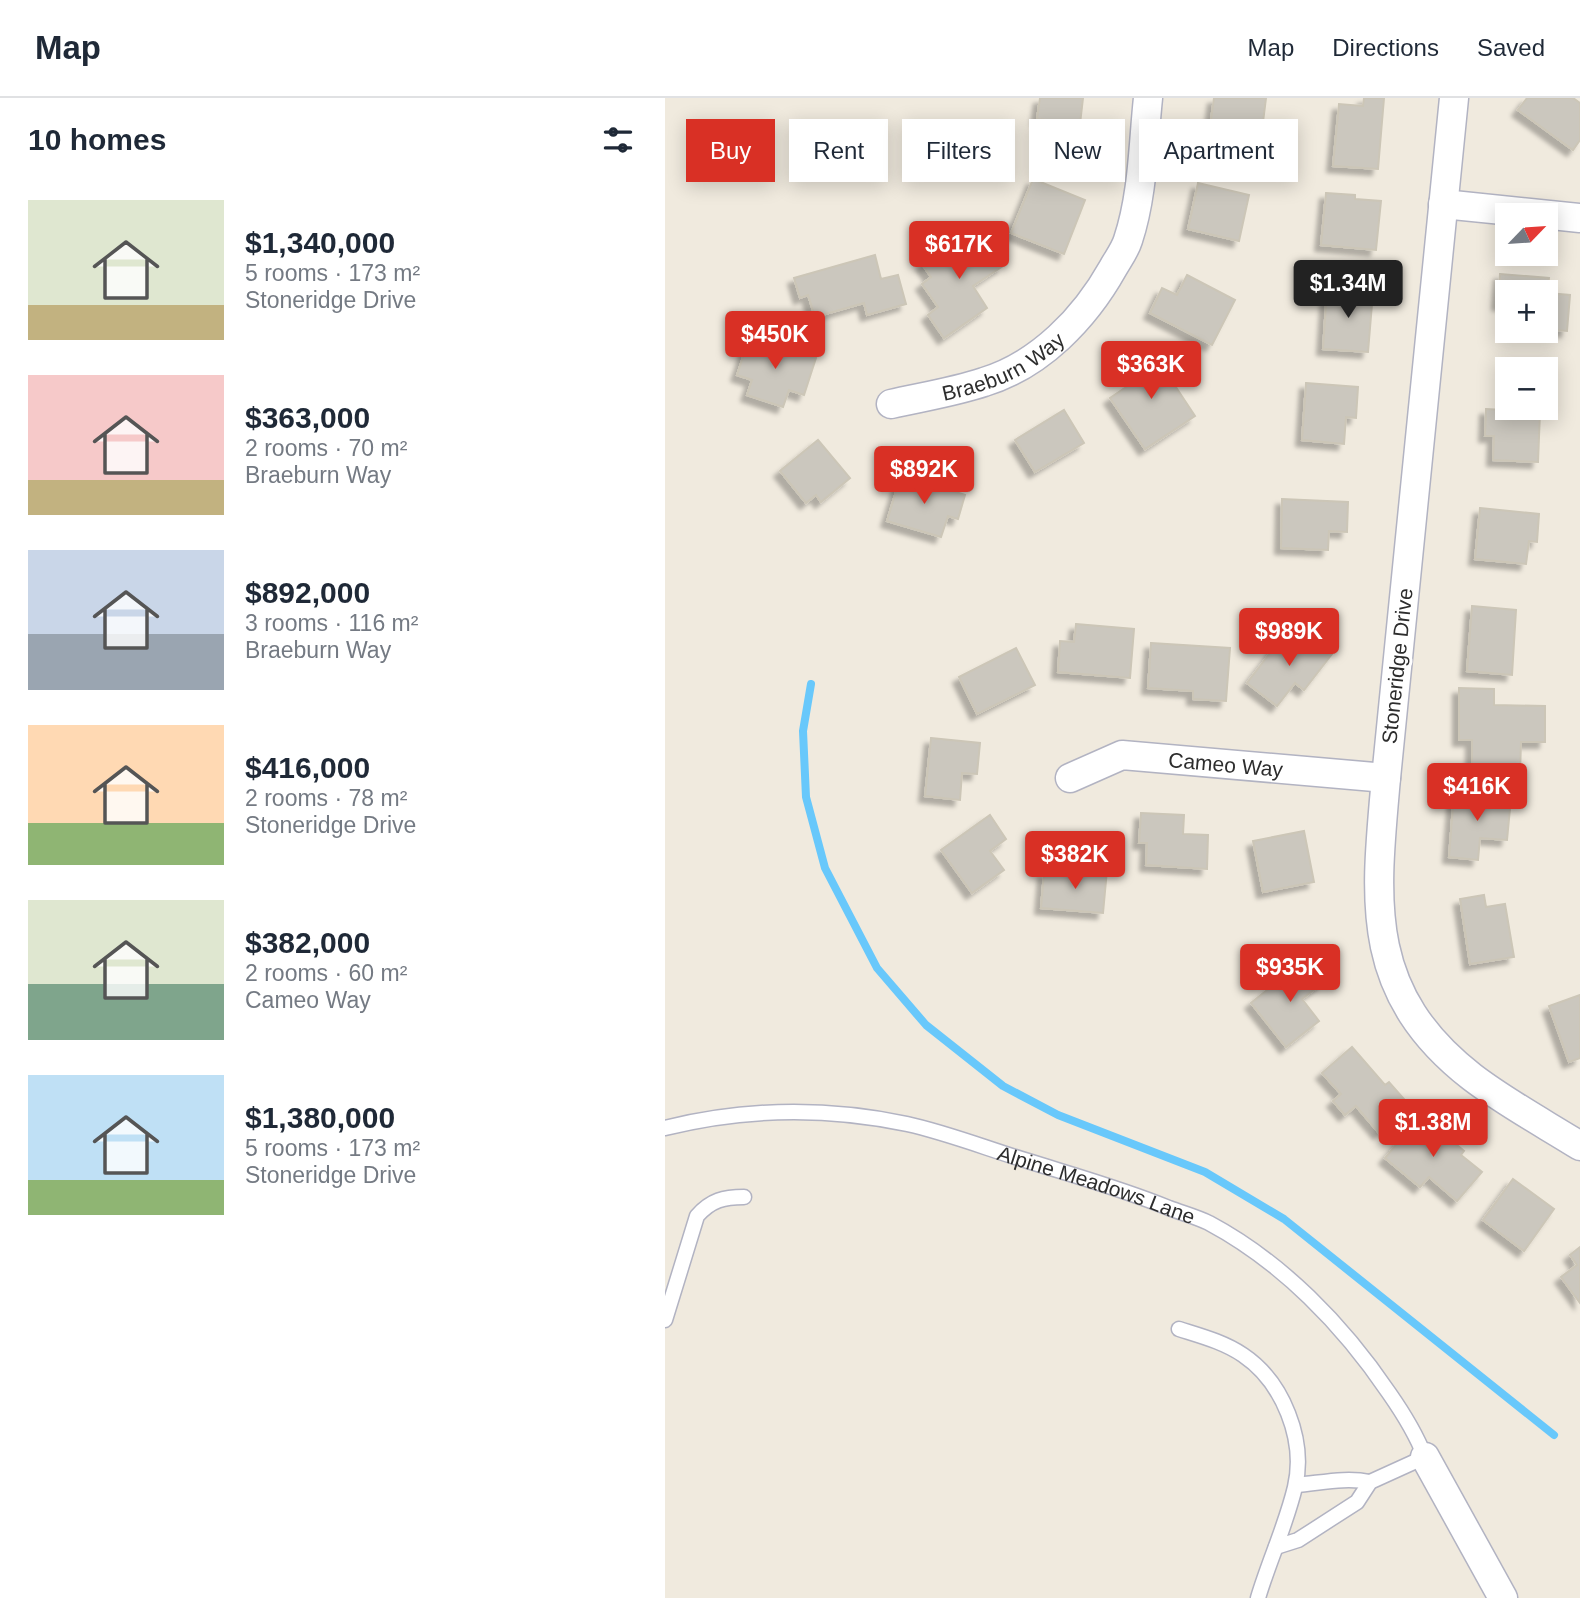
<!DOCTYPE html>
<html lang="en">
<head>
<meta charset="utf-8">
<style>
  :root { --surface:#fff; --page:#f6f6f7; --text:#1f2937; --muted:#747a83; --line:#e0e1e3; --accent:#d93025 }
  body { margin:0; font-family:Helvetica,sans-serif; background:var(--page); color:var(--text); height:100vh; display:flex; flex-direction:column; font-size:26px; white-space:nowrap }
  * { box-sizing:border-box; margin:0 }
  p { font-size:23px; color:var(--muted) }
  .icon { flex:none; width:38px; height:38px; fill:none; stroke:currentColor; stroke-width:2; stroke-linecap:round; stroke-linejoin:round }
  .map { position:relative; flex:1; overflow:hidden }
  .side { display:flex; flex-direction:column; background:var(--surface); width:665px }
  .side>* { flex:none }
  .banner { position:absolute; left:21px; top:21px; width:665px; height:63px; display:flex; gap:14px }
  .needle { width:46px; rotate:65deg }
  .fabs { position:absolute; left:830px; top:105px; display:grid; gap:14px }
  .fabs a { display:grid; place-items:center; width:63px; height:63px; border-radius:0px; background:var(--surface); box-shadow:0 4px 18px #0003; font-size:35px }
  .price { position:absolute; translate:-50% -60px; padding:0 16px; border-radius:7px; background:var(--accent); color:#fff; font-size:23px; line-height:46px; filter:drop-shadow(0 2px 4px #0008) }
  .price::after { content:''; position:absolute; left:50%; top:42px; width:21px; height:16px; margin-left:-10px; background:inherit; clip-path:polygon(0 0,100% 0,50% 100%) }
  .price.on { background:#222; color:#fff }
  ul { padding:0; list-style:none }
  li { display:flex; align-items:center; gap:21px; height:175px; padding:0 28px }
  li span { display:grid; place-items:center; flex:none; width:196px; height:140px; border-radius:0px; color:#555 }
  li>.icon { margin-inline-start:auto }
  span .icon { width:84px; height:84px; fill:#fffc; stroke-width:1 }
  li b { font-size:30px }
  h2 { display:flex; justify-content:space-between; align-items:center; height:84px; padding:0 28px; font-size:30px }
  .chip { padding:0 24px; border-radius:0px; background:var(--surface); box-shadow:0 4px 18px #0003; font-size:24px; line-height:63px }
  .chip.on { background:var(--accent); color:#fff }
  header { display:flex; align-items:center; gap:42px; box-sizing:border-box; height:98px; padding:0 35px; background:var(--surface); border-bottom:2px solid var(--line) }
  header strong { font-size:33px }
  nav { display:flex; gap:38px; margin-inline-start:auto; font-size:24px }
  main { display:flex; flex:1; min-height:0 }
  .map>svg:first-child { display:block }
</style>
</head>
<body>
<header>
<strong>Map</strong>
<nav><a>Map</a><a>Directions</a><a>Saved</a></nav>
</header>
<main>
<section class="side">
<h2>10 homes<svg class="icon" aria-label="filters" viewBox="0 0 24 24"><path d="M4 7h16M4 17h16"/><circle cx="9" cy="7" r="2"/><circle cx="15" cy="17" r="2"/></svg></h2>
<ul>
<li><span style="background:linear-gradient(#dfe7d0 75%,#c2b280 0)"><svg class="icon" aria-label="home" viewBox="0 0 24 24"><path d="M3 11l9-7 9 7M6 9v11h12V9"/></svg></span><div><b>$1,340,000</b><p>5 rooms · 173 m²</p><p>Stoneridge Drive</p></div></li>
<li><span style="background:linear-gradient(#f6c9c9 75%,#c2b280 0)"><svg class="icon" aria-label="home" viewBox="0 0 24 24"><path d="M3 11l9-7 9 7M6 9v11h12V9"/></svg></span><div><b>$363,000</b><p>2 rooms · 70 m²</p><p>Braeburn Way</p></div></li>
<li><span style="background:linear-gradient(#c9d6e8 60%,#9aa5b1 0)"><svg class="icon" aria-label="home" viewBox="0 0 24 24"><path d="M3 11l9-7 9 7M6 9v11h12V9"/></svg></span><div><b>$892,000</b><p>3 rooms · 116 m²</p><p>Braeburn Way</p></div></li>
<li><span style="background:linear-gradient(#ffd9b3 70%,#8fb573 0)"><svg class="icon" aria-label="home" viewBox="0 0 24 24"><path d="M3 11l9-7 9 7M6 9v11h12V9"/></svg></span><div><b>$416,000</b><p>2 rooms · 78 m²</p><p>Stoneridge Drive</p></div></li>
<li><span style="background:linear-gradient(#dfe7d0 60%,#7fa58c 0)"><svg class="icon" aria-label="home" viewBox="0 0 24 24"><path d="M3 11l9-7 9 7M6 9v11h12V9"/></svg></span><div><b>$382,000</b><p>2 rooms · 60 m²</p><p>Cameo Way</p></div></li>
<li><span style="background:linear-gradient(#bfe0f5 75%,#8fb573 0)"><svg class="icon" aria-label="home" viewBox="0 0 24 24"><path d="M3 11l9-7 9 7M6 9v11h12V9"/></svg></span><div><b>$1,380,000</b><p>5 rooms · 173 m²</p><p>Stoneridge Drive</p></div></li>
</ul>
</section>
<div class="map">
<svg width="915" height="1500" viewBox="0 0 915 1500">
  <defs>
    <filter id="shadow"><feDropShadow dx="-6" dy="6" stdDeviation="2" flood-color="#0004"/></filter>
  </defs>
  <rect width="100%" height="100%" fill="#f0eade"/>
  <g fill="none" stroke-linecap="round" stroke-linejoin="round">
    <path stroke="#68c8fb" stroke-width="8" d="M 146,586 L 138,633 L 141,699 L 160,770 L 212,870 L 261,927 L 338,988 L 393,1017 L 540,1074 L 619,1121 L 889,1337"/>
  </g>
  <path fill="#cbc7be" stroke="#ccc6b7" stroke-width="2" filter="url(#shadow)" d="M 375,0 L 418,0 L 415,26 L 372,21 Z
    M 549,0 L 601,0 L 593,64 L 541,57 Z
    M 699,0 L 719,0 L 713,71 L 668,68 L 674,6 L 698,8 Z
    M 862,0 L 908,0 L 915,5 L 915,42 L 908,52 L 853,12 Z
    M 368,81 L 420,102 L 399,156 L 346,135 Z
    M 533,85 L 584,97 L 574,143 L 523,131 Z
    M 661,95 L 690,97 L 690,101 L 716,103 L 711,152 L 656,147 Z
    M 310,129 L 338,168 L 308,188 L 322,210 L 279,240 L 263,217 L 273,209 L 257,186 L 266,179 L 257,166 Z
    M 210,157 L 216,181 L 233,177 L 241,206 L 202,217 L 199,205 L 150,219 L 143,197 L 135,200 L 129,180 Z
    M 835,176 L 884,180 L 882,195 L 905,197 L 902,233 L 880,231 L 880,194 L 842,194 L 842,207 L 833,206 Z
    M 522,177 L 570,202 L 547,247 L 485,215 L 497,190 L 512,197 Z
    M 662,191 L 708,194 L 703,254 L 658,251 Z
    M 85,238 L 151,260 L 139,297 L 124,292 L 118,309 L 82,297 L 87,282 L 72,277 Z
    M 485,250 L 530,318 L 480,351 L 445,300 L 470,283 L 459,267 Z
    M 641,285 L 693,289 L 691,320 L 681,319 L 679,346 L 637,342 Z
    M 821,311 L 875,314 L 873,364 L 828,362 L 829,338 L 820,338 Z
    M 399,312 L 419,345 L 370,374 L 350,342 Z
    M 153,342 L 185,380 L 156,404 L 151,397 L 141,405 L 115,373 Z
    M 236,377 L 300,397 L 293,421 L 283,418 L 276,439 L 222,423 Z
    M 617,401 L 683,404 L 682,434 L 664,433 L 663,452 L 616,450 Z
    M 815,410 L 874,416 L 872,444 L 864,443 L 861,466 L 810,461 Z
    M 807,508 L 851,512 L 847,577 L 802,573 Z
    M 411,526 L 469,531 L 465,580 L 393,574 L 395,543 L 409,544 Z
    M 641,536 L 667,556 L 639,592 L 630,585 L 612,608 L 582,585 L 619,537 L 632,548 Z
    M 486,545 L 565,550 L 561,603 L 528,601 L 528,593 L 483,590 Z
    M 351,550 L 370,587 L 312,616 L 294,579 Z
    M 794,590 L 829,591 L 829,607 L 880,608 L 880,644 L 856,644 L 855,676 L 807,675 L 807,642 L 794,642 Z
    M 266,640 L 315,645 L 312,676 L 297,675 L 295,702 L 260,698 Z
    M 789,695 L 846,700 L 842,742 L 815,740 L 813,762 L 784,759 Z
    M 476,715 L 519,717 L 518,736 L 543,737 L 542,771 L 481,767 L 482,745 L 474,745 Z
    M 325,717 L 341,741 L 325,753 L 339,772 L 307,795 L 276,752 Z
    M 639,733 L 649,784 L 598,794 L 588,743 Z
    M 416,769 L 442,772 L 438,815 L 376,810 L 379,774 L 415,777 Z
    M 819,797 L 821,809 L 840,806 L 849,859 L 805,866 L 795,801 Z
    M 641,861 L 659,884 L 637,901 L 654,923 L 621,949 L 586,905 Z
    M 915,897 L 915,960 L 904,964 L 884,908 Z
    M 687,949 L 720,987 L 724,984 L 745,1008 L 714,1035 L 691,1008 L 680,1017 L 668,1003 L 676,996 L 657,975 Z
    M 756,1017 L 799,1053 L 796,1057 L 817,1074 L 792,1103 L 764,1079 L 755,1089 L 720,1060 Z
    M 848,1081 L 889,1111 L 859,1153 L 818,1122 Z
    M 915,1149 L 915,1205 L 896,1179 L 912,1167 L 905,1157 Z"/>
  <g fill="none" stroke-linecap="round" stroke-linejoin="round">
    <g stroke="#b2b3c2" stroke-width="17">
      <g id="service">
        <path id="s1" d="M 0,1030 C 80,1010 161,1009 242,1026 C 283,1035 323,1051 363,1063 C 411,1078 458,1091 504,1110 C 517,1115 532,1119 544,1125 C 617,1164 678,1227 724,1295 C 738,1315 751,1336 760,1359 L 705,1384 L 692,1404 L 633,1442 L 611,1449"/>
        <path d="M 0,1222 L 32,1118 C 46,1102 59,1099 79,1099"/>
        <path d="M 514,1231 C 536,1238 559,1244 578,1257 C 618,1284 641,1342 630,1389 C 621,1427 604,1463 593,1500"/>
        <path d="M 631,1387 C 656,1385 680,1379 705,1384"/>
      </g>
    </g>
    <g stroke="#b2b3c2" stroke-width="31">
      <g id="minor">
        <path d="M 789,0 L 721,680 C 710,803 698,894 807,979 C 841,1005 880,1026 915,1048"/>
        <path d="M 778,106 L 915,120"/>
        <path id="s2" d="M 226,306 C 257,299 289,294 319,284 C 375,267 420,220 448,170 C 453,161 460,152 463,142 C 478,97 478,47 483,0"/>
        <path id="s3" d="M 405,680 L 457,657 L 721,680"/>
        <path d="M 760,1359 L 838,1500"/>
      </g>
    </g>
    <use href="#service" stroke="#fff" stroke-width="14"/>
    <use href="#minor" stroke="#fff" stroke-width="28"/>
  </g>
  <g text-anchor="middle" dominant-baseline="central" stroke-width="6" stroke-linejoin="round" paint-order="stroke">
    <g font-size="21" fill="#2d2d2d" stroke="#fff">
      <text stroke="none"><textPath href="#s2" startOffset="119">Braeburn Way</textPath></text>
      <text transform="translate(732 568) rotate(-84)">Stoneridge Drive</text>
      <text stroke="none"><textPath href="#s3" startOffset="161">Cameo Way</textPath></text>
      <text stroke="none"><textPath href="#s1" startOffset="443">Alpine Meadows Lane</textPath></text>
    </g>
  </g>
</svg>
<div class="fabs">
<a><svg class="needle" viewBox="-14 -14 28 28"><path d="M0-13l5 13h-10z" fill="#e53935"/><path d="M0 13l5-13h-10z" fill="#747a83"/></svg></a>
<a>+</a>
<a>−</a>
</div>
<b class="price" style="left:294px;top:183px">$617K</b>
<b class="price on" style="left:683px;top:222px">$1.34M</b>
<b class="price" style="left:110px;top:273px">$450K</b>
<b class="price" style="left:486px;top:303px">$363K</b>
<b class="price" style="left:259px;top:408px">$892K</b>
<b class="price" style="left:624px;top:570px">$989K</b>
<b class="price" style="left:812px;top:725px">$416K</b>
<b class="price" style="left:410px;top:793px">$382K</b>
<b class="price" style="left:625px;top:906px">$935K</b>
<b class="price" style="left:768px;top:1061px">$1.38M</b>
<div class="banner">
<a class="chip on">Buy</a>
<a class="chip">Rent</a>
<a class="chip">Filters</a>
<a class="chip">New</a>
<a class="chip">Apartment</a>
</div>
</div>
</main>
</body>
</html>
